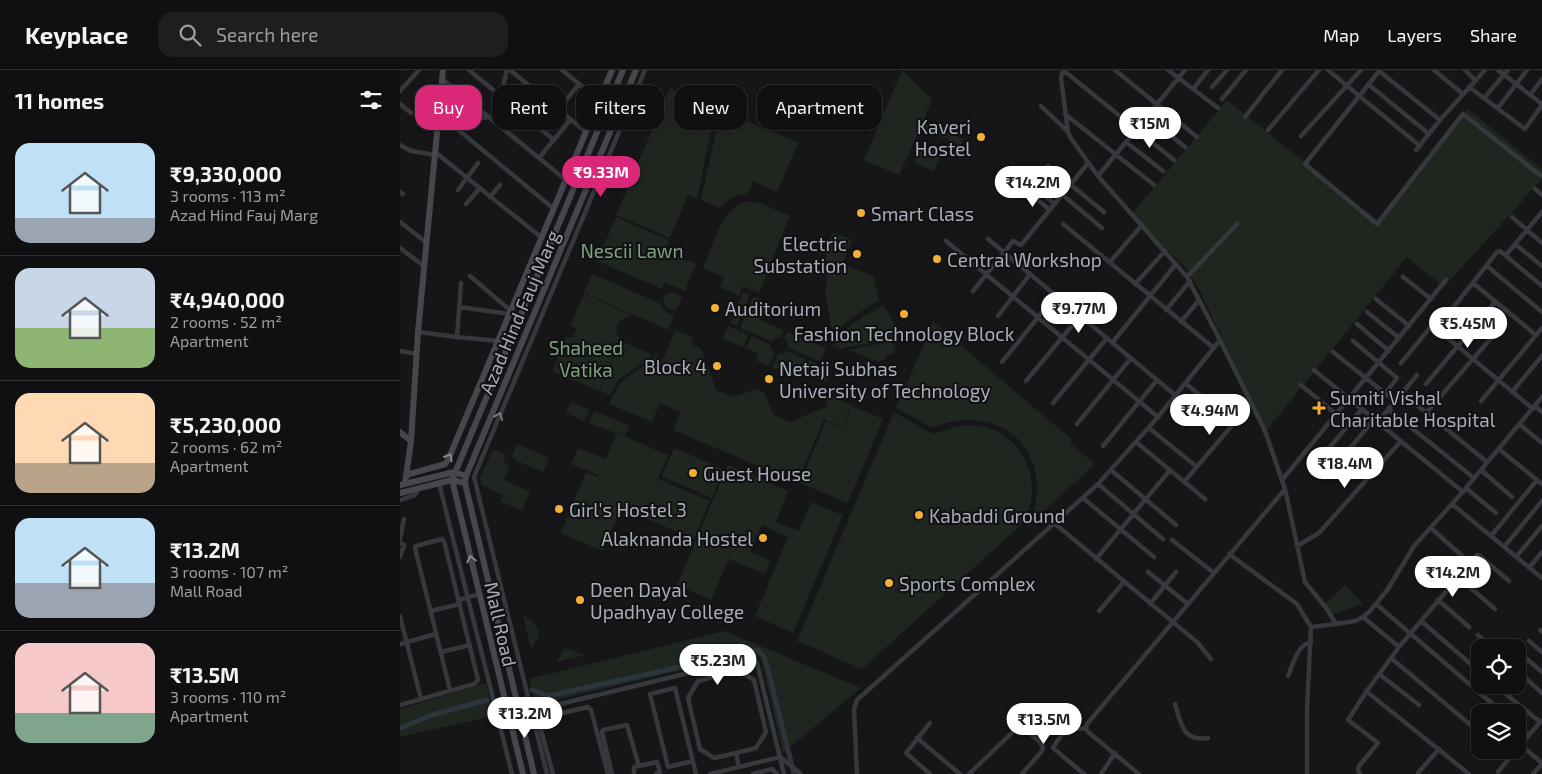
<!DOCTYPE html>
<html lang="en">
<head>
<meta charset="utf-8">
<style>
  :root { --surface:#101012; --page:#1e1e20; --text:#f1f3f6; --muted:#9c9d9f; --line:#303032; --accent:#db2777 }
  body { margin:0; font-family:"Exo 2",sans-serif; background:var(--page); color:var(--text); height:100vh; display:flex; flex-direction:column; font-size:19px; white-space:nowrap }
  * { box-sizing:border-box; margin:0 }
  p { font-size:16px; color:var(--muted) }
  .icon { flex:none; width:28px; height:28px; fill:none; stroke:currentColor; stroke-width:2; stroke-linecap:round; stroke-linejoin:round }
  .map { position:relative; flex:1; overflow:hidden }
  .sheet { display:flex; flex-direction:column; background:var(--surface); width:400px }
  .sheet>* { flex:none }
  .hud { position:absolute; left:15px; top:15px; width:475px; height:45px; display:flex; gap:10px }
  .controls { position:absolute; left:1071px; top:569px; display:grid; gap:10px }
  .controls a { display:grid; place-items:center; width:55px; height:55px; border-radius:10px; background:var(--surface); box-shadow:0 1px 4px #0004,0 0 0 1px var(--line); font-size:25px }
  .price { position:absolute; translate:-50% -42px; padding:0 11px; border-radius:18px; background:#fff; color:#222; font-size:16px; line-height:32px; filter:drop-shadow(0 1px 2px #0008) }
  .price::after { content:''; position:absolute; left:50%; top:30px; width:15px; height:11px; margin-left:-8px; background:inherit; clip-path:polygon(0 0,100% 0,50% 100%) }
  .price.selected { background:var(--accent); color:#fff }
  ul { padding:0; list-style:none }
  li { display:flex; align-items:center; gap:15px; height:125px; padding:0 15px }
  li+li { border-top:1px solid var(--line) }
  li span { display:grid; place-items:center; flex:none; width:140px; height:100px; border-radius:15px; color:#555 }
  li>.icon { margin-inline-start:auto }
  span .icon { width:60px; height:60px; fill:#fffc; stroke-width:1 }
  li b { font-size:21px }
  h2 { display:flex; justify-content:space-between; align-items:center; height:60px; padding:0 15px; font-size:21px }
  .chip { padding:0 18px; border-radius:15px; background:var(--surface); box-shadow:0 1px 4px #0004,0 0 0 1px var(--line); font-size:18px; line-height:45px }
  .chip.selected { background:var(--accent); color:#fff }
  header { display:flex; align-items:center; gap:30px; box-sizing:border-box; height:70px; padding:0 25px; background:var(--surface); border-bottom:1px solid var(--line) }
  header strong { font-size:24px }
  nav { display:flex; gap:28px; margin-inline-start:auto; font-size:18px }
  .search { width:350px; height:45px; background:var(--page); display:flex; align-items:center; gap:12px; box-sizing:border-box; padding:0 18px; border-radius:15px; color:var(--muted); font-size:19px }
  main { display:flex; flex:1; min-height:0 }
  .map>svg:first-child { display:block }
</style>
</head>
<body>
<header>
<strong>Keyplace</strong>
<div class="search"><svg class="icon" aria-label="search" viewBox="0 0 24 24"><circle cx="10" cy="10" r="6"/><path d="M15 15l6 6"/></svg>Search here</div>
<nav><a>Map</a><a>Layers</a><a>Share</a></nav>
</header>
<main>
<section class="sheet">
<h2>11 homes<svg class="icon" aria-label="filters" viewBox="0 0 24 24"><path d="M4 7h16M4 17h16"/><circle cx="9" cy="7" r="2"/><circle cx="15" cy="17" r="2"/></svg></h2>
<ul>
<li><span style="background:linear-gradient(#bfe0f5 75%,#9aa5b1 0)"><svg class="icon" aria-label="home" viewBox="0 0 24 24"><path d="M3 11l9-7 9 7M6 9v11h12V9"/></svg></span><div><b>₹9,330,000</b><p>3 rooms · 113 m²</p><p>Azad Hind Fauj Marg</p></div></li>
<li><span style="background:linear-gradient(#c9d6e8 60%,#8fb573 0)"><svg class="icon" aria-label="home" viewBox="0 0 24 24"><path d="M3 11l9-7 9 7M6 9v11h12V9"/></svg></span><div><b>₹4,940,000</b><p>2 rooms · 52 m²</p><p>Apartment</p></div></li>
<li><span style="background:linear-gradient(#ffd9b3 70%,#b9a48a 0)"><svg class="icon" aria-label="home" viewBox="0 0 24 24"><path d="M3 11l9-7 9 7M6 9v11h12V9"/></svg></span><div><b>₹5,230,000</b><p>2 rooms · 62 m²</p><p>Apartment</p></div></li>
<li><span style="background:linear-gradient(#bfe0f5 65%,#9aa5b1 0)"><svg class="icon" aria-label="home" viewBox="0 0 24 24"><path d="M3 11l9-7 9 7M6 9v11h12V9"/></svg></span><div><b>₹13.2M</b><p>3 rooms · 107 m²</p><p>Mall Road</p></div></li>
<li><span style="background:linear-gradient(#f6c9c9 70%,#7fa58c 0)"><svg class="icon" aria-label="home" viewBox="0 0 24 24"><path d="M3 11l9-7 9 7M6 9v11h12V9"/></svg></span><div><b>₹13.5M</b><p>3 rooms · 110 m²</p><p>Apartment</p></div></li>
</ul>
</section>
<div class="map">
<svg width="1142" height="704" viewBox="0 0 1142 704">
  <rect width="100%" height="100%" fill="#161618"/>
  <path fill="#1e261f" d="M 502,0 L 532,29 L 523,51 L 563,69 L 561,75 L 520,58 L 499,105 L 464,90 Z
    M 270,18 L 313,36 L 313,51 L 297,129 L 288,125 L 270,168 L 216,145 Z
    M 827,30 L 979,152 L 1068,39 L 1142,99 L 1142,109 L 1044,217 L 1007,187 L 866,361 L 799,219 L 785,197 L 731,145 Z
    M 318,39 L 398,73 L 377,122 L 353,111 L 348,123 L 332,127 L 319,138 L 301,130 L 318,52 Z
    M 522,74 L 542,82 L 534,101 L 514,93 Z
    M 345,132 L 360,133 L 390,146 L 359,223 L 343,216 L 339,226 L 320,217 L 324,207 L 303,198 C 313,176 320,141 345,132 Z
    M 216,147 L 269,170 L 265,181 L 296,194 L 285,221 L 265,212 L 262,219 L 197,191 Z
    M 433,162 L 452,170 L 443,194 L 475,207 L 475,216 L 479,230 L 448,250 L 433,266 L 425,224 L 427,206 L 422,198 L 427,185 L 424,183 Z
    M 192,204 L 259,233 L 263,240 L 274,246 L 268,260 L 184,223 Z
    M 343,222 L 350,225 L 337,256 L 330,253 Z
    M 269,223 L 274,223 L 282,227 L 276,241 L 268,238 L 264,234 L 264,228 Z
    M 184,224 L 233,246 C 219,247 211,258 221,270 L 199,321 L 152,301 L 166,267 L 173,267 L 176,259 L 171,254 Z
    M 353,227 L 362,230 L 364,240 L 360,250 L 384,260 L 381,267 L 375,268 L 372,271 L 340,258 Z
    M 483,235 L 500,263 L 496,272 L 491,269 L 439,279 L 432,276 L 452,254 Z
    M 532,251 L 671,369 L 671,374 L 695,394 L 635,449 L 633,446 C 648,397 621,348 566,350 C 554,350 543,354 532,358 L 496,338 L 531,258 Z
    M 328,256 L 348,265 L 343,277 L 323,269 Z
    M 275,260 L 294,267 L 291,274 L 301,278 L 316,320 L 334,327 L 356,319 L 364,322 L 374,345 L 390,352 L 428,336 L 424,324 L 451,335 L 442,357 L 424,349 L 397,412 L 273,360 L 280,342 L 260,333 L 252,352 L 209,334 L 221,312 L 252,290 L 254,286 L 263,289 Z
    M 387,262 L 426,278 L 420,291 L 388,278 L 388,273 L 384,269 Z
    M 351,266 L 370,274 L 371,279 L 375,283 L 369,296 L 357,291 L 357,283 L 346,278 Z
    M 221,271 L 251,284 L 249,289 L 218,310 L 210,325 L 200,321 Z
    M 489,272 L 496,276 L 492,285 L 488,284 L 484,291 L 481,290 L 479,292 L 448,280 Z
    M 386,281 L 406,289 L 400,301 L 389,297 L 387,301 L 384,300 L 383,302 L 372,297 L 378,284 L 383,284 Z
    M 409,290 L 431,300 L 426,312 L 404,303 Z
    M 171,332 L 189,339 L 184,351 L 166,343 Z
    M 452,336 L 483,349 L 448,433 L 400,413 L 426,351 L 442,358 Z
    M 194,341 L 229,356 L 225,366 L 216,362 L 215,363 L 189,353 Z
    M 494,342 L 533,364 C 549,359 564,353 581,356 C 626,364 647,420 620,456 L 462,599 L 397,571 Z
    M 217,363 L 268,385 L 258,409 L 310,431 L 294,469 L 221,438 L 203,481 L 161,463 L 186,402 L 198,407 L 199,405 L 171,394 L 178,378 L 206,389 Z
    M 117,374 L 149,388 L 143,402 L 117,391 L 112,387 Z
    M 274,378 L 323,399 L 312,428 L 262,407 Z
    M 93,379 L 106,385 L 103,393 L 109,396 L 104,410 L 130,421 L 122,441 L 101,431 L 103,425 L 82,415 L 80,408 Z
    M 328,395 L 388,421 L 376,452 L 399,461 L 411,432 L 443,445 L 393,563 L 355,546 L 388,467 L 362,455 L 350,482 L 371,491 L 365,504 L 329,489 L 311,530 L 277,515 Z
    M 945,515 L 963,534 L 934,544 L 925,534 Z
    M 123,545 L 132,551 L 139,561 L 137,569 L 131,578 Z
    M 324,561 L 461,618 L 383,683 L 361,589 L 352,583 L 136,635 L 129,609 Z
    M 165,578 L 186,585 L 156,592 Z
    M 86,613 L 93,646 L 0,667 L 0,639 Z"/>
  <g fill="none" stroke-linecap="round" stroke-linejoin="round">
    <path stroke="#2c353c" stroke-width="5" d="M 132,620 L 148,626 L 357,580 L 363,585 L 367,595 L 394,704
      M 0,658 L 32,645 L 87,630"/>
    <path stroke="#37383d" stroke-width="4.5" d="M 69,0 L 154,70
      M 110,0 L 186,62
      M 162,0 L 199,30
      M 715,0 L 797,67
      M 768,0 L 818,38
      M 928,0 L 1020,76
      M 980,0 L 905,94 L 977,154 L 1063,44 L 1140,105
      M 1034,0 L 1063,24
      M 1065,0 L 1075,10
      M 1098,0 L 1142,34
      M 979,1 L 1040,50
      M 42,9 L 166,110
      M 968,14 L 1029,64
      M 812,17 L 827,0
      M 1069,17 L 1125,59 L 1142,35
      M 793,19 L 808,0
      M 0,21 L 19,0
      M 1130,25 L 1142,9
      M 1084,28 L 1108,0
      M 822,29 L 846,0
      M 0,34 L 11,43
      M 641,36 L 667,61
      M 1098,38 L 1127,0
      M 158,40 L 179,14
      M 39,44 L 154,139
      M 665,44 L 754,115
      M 747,46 L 785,77
      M 845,47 L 882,0
      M 95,51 L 107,0
      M 48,52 L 89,47
      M 868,60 L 919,0
      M 901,66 L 961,0
      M 726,72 L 763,101
      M 0,75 L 11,81 L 35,85
      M 1016,80 L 1040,50 L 1085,0
      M 35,82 L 142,168
      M 139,88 L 170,50
      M 774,90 L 668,4 L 665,2 L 662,3 L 661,8 L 668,62 L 670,67 L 698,106 L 787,207 L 820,270 L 865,361 L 885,419 L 905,512 L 927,539 L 936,554 L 955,551 L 963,547 L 970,541 L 988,519 L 1014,476 L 1060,425 L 1142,327
      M 648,96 L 704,142
      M 640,106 L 702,158
      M 698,106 L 785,0
      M 632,116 L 655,134
      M 1135,119 L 1142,125
      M 58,120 L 78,93
      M 0,122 L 3,124
      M 628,122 L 650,140
      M 90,127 L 100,115
      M 66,134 L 80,118
      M 1112,147 L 1142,173
      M 0,152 L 27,173
      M 663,154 L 814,278
      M 588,169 L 775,325
      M 546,171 L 758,347
      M 1115,174 L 1142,196
      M 0,178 L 25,197
      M 1106,185 L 1142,142
      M 710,192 L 742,155
      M 1087,196 L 1142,242
      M 70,206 L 111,241
      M 787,207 L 837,154
      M 1003,207 L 1031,229
      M 1073,213 L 1136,265
      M 735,214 L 765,181
      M 573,221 L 613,171 L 621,175 L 688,93
      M 976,229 L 1009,256
      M 59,237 L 110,244
      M 766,240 L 790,211
      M 967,242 L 999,268
      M 1049,243 L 1097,182 L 1100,181 L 1142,216
      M 598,246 L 630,204
      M 781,252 L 799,230
      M 957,254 L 989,281
      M 1032,255 L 1133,339
      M 18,262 L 57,267 L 61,213
      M 57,267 L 99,271
      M 953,271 L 997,308 L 985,324
      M 712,273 L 776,194
      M 0,281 L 17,284
      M 933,282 L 995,331
      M 602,292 L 655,226
      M 1001,293 L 1042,243
      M 914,300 L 1063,422
      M 626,311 L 680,246
      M 785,313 L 834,353
      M 1026,314 L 1095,232
      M 901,315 L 936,344
      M 1112,322 L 1142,286
      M 1002,323 L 1087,392
      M 1081,331 L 1142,258
      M 653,333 L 707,268
      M 1135,336 L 1142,342
      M 988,339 L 1074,408
      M 1026,343 L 1099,259
      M 978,352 L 1017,305
      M 677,354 L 731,288
      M 1119,354 L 1142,373
      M 749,358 L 797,397
      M 736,372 L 805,429
      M 703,376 L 757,310
      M 930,377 L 962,339
      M 1099,379 L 1142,414
      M 944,386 L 974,349
      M 711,400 L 776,455
      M 1081,400 L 1112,427
      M 882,410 L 1046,210
      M 784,412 L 851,333
      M 39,413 L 112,704
      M 698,414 L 763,469
      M 1066,418 L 1096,443
      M 683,428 L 754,487
      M 0,430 L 15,425 L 19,418
      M 1052,434 L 1142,508
      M 654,453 L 797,572 L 811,589
      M 1031,458 L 1070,493
      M 1091,466 L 1137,410
      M 0,469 L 4,449
      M 772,470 L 814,503
      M 0,473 L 4,475 L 0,487
      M 897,476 L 919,463 L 1001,371
      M 1104,477 L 1142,431
      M 829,484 L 897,534 L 911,557 L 936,554
      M 1116,487 L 1142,456
      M 696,489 L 770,400
      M 1129,498 L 1142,482
      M 748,502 L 788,534
      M 1058,507 L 1095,539
      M 59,530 L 79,524
      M 1038,530 L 1069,557
      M 750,534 L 776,502
      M 976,534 L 1102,642
      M 31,541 L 60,534
      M 699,541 L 724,512
      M 0,546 L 21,629
      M 1021,551 L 1080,602
      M 1140,560 L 1142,562
      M 1078,565 L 1092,578
      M 1129,571 L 1142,582
      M 0,574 L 36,564
      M 999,577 L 1077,485 L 1080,486 L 1109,511
      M 41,582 L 70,575
      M 1121,584 L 1142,602
      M 991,588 L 1079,662
      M 1118,601 L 1142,623
      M 979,604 L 1019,635
      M 888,606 C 893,594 897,575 911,572
      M 1095,615 L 1140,652
      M 966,621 L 1069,704
      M 775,634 C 781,654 783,672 808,668
      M 0,635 L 74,614 L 78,610 L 44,471 L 42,469 L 16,476 L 15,478 L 50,620
      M 131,641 L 351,588 L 357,593 L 384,704
      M 1118,656 L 1129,665
      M 686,658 L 687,654 L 885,419
      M 686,658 L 688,662 L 739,704
      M 517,668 L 560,704
      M 1118,673 L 1142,693
      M 1118,678 L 1141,651
      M 336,683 L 356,678 L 366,662 L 354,610 L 338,600 L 298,611 L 288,628 L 300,679 L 314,688 L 336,683 L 339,697
      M 293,691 L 268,697 L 250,624 L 275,618 L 296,704
      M 1098,702 L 1116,680
      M 1018,703 L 1039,679
      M 147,704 L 74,407 L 245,0
      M 153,704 L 138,649 L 188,637 L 191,640 L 208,704
      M 212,704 L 202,662 L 203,660 L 227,655 L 239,696
      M 234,704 L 234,697 L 257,692 L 260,702 L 256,704
      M 310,704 L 380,687 L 401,704
      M 353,704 L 372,699 L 377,704
      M 457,704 L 454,639 L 457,630 L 698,414 L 758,347 L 820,270
      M 530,704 L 506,683 L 530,653
      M 569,704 L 618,657 L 621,657 L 639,671 L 643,677 L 642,681 L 622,704
      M 684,704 L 653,678 C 656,672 666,657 674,658 C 679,658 680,660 686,658
      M 701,704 L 715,683
      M 907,704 L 907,640 L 911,557
      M 960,704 L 958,700 L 959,696 L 978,673 L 948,650 L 966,622 L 999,577 L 963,547
      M 1133,704 L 1142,694"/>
    <path stroke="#45474d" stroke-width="6" d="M 0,362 L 11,371
      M 6,405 L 45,394 L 48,390 L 212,0
      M 5,414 L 11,371 L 18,262 L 43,0
      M 0,415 L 54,402 L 66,406
      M 0,423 L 52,410 L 65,413
      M 123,704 L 52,410 L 223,0
      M 134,704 L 65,413 L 66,406 L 236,0"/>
  </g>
  <defs><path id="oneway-chevron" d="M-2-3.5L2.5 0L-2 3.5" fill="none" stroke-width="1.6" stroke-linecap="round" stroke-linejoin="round" transform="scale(1.25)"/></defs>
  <use stroke="#757881" href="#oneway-chevron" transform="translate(99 346) rotate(-68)"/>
  <g stroke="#858993">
    <use href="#oneway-chevron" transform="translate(49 387) rotate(-60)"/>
    <use href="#oneway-chevron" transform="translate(71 489) rotate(-103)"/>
  </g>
  <g fill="#f2b134" stroke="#111113" stroke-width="2">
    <circle cx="581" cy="67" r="5"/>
    <circle cx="461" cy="143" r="5"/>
    <circle cx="457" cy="184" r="5"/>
    <circle cx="537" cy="189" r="5"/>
    <circle cx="315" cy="238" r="5"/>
    <circle cx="504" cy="244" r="5"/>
    <circle cx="317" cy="296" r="5"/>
    <circle cx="369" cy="309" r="5"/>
    <path d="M916.5 330.5h5v5h5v5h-5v5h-5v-5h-5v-5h5z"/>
    <circle cx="293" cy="403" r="5"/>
    <circle cx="159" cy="439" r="5"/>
    <circle cx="519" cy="445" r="5"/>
    <circle cx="363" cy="468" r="5"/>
    <circle cx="489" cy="513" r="5"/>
    <circle cx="180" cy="530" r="5"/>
  </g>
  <g text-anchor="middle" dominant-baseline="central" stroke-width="4" stroke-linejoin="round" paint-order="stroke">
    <g font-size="19" fill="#a8adb8" stroke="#111113" text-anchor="start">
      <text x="571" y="56" text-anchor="end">Kaveri<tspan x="571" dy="22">Hostel</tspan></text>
      <text x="471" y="143">Smart Class</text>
      <text x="447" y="173" text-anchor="end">Electric<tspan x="447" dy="22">Substation</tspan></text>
      <text x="547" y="189">Central Workshop</text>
      <text x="325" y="238">Auditorium</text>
      <text x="504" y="263" text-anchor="middle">Fashion Technology Block</text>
      <text x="307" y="296" text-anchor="end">Block 4</text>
      <text x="379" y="298">Netaji Subhas<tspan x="379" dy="22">University of Technology</tspan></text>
      <text x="930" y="327">Sumiti Vishal<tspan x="930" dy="22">Charitable Hospital</tspan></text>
      <text x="303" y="403">Guest House</text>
      <text x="169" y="439">Girl's Hostel 3</text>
      <text x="529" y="445">Kabaddi Ground</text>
      <text x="353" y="468" text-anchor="end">Alaknanda Hostel</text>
      <text x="499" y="513">Sports Complex</text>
      <text x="190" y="519">Deen Dayal<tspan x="190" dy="22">Upadhyay College</tspan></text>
    </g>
    <g font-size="19" fill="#7fa381" stroke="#111113">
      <text x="232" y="180">Nescii Lawn</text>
      <text x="186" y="277">Shaheed<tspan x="186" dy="22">Vatika</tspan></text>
    </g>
    <g font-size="19" fill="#a8adb8" stroke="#111113">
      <text transform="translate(119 242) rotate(-67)">Azad Hind Fauj Marg</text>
      <text transform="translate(101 554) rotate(77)">Mall Road</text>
    </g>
  </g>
</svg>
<div class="controls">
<a><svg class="icon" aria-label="locate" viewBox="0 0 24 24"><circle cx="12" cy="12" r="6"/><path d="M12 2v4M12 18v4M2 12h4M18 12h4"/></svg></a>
<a><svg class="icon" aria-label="layers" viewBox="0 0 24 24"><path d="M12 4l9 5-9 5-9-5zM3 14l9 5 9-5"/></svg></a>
</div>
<b class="price" style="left:750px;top:79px">₹15M</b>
<b class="price selected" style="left:201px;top:128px">₹9.33M</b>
<b class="price" style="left:633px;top:138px">₹14.2M</b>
<b class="price" style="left:679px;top:264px">₹9.77M</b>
<b class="price" style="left:1068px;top:279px">₹5.45M</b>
<b class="price" style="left:810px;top:366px">₹4.94M</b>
<b class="price" style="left:945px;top:419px">₹18.4M</b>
<b class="price" style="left:1053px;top:528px">₹14.2M</b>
<b class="price" style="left:318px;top:616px">₹5.23M</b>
<b class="price" style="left:125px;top:669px">₹13.2M</b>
<b class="price" style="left:644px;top:675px">₹13.5M</b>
<div class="hud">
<a class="chip selected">Buy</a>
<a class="chip">Rent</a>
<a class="chip">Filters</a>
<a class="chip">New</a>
<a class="chip">Apartment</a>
</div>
</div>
</main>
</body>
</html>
